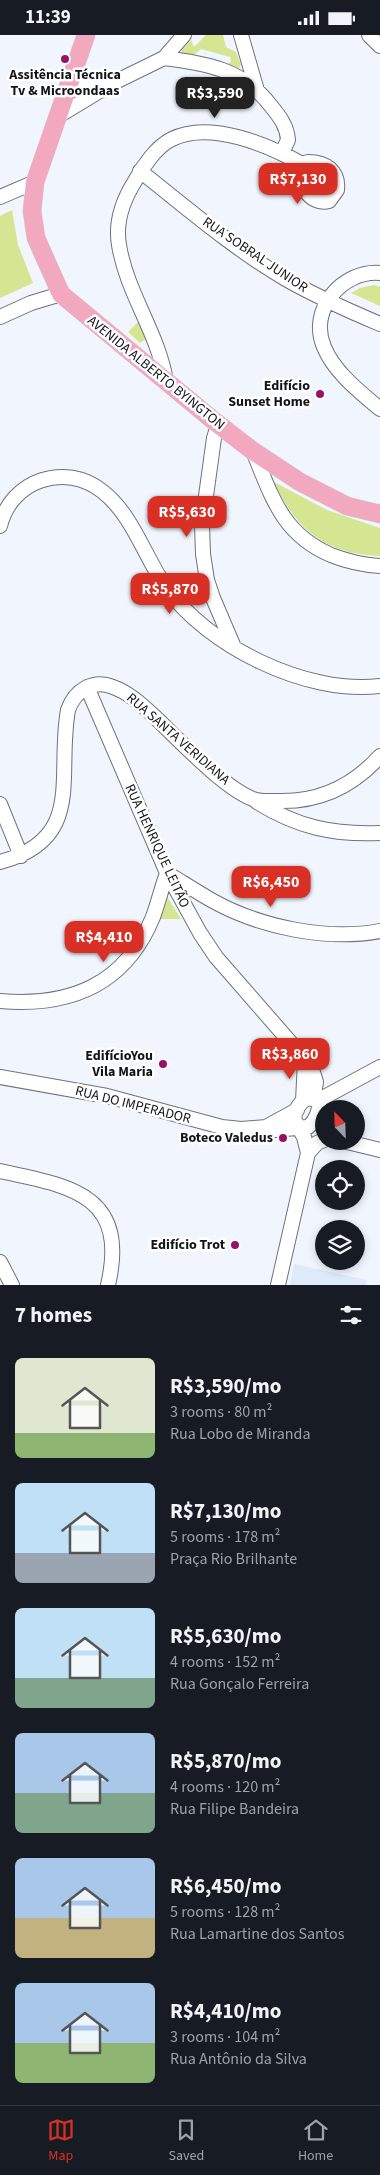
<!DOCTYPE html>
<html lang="en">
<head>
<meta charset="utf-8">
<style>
  :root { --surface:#171b24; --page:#242831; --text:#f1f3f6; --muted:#9ea1a6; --line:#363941; --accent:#d93025 }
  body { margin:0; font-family:"Source Sans 3",sans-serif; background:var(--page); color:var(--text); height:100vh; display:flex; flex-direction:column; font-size:19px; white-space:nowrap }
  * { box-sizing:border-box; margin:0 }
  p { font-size:16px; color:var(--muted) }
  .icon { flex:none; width:28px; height:28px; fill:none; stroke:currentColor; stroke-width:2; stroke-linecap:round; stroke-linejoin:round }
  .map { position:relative; height:1250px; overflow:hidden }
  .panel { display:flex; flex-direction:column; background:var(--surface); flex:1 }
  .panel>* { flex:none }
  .needle { width:32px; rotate:337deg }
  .buttons { position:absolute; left:315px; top:1065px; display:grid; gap:10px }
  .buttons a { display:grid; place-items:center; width:50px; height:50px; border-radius:50%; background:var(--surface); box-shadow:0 2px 8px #0003; font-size:25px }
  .price { position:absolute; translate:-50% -42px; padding:0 11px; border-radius:10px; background:var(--accent); color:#fff; font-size:16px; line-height:32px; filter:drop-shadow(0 1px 2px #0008) }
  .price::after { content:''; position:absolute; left:50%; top:30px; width:15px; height:11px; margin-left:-8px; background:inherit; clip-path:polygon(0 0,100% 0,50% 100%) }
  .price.selected { background:#222; color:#fff }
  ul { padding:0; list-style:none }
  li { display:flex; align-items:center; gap:15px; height:125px; padding:0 15px }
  li span { display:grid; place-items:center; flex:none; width:140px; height:100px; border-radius:8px; color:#555 }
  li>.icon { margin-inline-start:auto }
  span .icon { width:60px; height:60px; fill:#fffc; stroke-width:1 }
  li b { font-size:21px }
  h2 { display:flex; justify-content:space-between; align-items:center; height:60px; padding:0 15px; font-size:21px }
  .status { display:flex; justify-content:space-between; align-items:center; height:35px; padding:0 25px; background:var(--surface); direction:ltr }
  .status svg { height:14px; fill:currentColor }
  .tab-bar { display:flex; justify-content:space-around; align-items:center; height:70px; border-top:1px solid var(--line); background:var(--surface); font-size:14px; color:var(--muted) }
  .tab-bar a { display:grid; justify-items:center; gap:2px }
  .tab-bar .selected { color:var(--accent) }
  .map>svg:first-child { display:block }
</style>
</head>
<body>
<div class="status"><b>11:39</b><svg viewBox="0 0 49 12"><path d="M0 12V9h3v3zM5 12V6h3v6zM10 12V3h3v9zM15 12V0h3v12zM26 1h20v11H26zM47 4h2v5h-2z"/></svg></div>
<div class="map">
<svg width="380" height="1250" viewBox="0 0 380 1250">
  <rect width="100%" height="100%" fill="#f0f5fe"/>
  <path fill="#dee9fa" d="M 294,1229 L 367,1245 L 365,1250 L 290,1250 Z"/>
  <path fill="#d4e691" d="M 206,0 L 223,0 L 226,12 L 236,17 L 241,30 L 239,33 L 227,29 L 231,27 L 230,22 L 201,14 L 193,21 L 182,19 L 182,15 L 191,5 L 194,12 Z
    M 307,130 L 330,138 L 333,158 L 314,162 L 303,136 Z
    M 12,175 L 18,210 L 33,248 L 0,263 L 0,181 Z
    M 374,250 L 380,252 L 380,271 L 351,258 L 360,253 Z
    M 138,287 L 147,303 L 140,308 L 128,297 Z
    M 274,447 L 327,475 L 380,493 L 380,521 C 326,519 296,495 274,447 Z
    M 166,860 L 181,884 L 160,884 Z"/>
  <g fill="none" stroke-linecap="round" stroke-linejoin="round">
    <g stroke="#6d737d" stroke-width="16">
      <path id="minor" d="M 241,0 L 256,52
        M 369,0 L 380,11
        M 164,23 C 208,29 243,34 271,71 C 280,82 287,91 288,105 L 282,118
        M 72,44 L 84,48 L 112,48
        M 60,80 L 113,48 L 164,23 L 184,0
        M 308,127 C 326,127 339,136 337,155 L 329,166 C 309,171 295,146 302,129 Z
        M 140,136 C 187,173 233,213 284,243 C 315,261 347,275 380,289
        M 0,162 L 35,147
        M 380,238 C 342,235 308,275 324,312 C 334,337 360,357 380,374
        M 0,282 L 31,268 L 61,259
        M 166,346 C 158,297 127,259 119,210 C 115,187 123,165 135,146 C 143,131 157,111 172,104 C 210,85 268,110 302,129
        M 218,390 L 214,403 L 202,490 L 203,519 L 207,545 L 213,563 L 233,610
        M 253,416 C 272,462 282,499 331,520 C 346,526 364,530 380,531
        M 0,491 C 11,445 65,427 102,456 C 132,479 144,520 165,551 C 207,611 306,660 380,651
        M 87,652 L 167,838 L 200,898 L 216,922 L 311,1031 L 316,1047 L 313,1064
        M 257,767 C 297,792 333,800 380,798
        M 0,769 L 21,821
        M 0,827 C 86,804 56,742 68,675 C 75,655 93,644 113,652 C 130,658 143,671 156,683 C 179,705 224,753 253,764 C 261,767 271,766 279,766 C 320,767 353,751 380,721
        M 0,966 C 70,972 125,950 153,882 C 158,868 162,852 167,838 C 182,847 197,857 213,866 C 260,892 326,906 380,896
        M 0,1042 L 107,1061 L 222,1092 L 241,1094 L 266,1092 L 274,1095 L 308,1092 C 316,1086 320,1075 319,1065
        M 319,1065 L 380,1032
        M 303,1066 L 305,1026
        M 317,1080 L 324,1094
        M 266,1092 L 297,1075
        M 343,1106 L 380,1115
        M 308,1118 L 317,1108 L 324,1105
        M 0,1136 C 70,1151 129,1159 108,1250
        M 0,1227 L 12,1250
        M 278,1250 L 308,1118 L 304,1102 L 294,1084 C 295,1076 299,1068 307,1063 L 319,1065"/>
    </g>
    <g stroke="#d4d5d5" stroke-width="19">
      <path id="major" d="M 86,0 L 35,147 L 32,176 L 36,203 L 61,259 L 214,386 L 253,416 L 300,447 L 347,471 L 380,479"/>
    </g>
    <use href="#minor" stroke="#fff" stroke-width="14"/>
    <use href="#major" stroke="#f2a8bf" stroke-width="18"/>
  </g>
  <g fill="#95126b" stroke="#fff" stroke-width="2">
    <circle cx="65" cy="24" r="5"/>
    <circle cx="320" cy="359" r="5"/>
    <circle cx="163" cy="1029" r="5"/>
    <circle cx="283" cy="1103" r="5"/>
    <circle cx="235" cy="1210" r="5"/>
  </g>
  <g text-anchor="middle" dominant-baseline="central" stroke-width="5" stroke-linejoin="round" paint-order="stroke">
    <g font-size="14" font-weight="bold" fill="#121518" stroke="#fff" text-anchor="end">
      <text x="65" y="40" text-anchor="middle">Assitência Técnica<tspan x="65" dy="16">Tv &amp; Microondaas</tspan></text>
      <text x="310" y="351">Edifício<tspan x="310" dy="16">Sunset Home</tspan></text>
      <text x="153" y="1021">EdifícioYou<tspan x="153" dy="16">Vila Maria</tspan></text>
      <text x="273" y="1103">Boteco Valedus</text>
      <text x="225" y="1210">Edifício Trot</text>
    </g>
    <g font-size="14" fill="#121518" stroke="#fff">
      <text transform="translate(255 220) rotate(34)">RUA SOBRAL JUNIOR</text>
      <text transform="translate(156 338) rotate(39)">AVENIDA ALBERTO BYINGTON</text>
      <text transform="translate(178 704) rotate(41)">RUA SANTA VERIDIANA</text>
      <text transform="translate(157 811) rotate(65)">RUA HENRIQUE LEITÃO</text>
      <text transform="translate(133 1070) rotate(14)">RUA DO IMPERADOR</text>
    </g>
  </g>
</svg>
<div class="buttons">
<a><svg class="needle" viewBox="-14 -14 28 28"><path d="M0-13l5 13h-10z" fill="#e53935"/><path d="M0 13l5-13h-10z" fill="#9ea1a6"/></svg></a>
<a><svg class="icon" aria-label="locate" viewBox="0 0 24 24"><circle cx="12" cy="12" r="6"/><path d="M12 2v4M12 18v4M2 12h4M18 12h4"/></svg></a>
<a><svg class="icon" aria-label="layers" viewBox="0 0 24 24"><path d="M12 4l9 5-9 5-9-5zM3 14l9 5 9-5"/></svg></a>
</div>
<b class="price selected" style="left:215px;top:84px">R$3,590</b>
<b class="price" style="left:298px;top:170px">R$7,130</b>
<b class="price" style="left:187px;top:503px">R$5,630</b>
<b class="price" style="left:170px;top:580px">R$5,870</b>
<b class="price" style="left:271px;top:873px">R$6,450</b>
<b class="price" style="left:104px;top:928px">R$4,410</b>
<b class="price" style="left:290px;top:1045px">R$3,860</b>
</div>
<section class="panel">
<h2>7 homes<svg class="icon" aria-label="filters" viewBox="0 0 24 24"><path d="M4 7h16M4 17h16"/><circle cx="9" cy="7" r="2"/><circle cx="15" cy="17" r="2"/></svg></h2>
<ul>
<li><span style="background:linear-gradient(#dfe7d0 75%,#8fb573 0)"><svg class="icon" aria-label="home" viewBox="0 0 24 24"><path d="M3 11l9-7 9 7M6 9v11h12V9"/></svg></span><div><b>R$3,590/mo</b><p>3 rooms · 80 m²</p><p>Rua Lobo de Miranda</p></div></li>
<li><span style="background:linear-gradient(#bfe0f5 70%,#9aa5b1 0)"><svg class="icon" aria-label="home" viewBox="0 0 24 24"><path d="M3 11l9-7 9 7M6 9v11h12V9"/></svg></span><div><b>R$7,130/mo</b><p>5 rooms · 178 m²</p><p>Praça Rio Brilhante</p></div></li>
<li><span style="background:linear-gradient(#bfe0f5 70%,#7fa58c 0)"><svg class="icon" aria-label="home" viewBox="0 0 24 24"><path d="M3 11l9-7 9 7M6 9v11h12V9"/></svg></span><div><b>R$5,630/mo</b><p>4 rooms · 152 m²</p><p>Rua Gonçalo Ferreira</p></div></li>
<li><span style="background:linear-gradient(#a9c7e8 60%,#7fa58c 0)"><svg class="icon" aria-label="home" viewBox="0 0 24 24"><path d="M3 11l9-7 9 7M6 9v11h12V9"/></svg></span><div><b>R$5,870/mo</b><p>4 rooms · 120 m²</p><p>Rua Filipe Bandeira</p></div></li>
<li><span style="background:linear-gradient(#a9c7e8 60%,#c2b280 0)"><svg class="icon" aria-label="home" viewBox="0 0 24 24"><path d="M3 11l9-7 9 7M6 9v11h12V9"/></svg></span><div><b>R$6,450/mo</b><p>5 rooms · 128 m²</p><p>Rua Lamartine dos Santos</p></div></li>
<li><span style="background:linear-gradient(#a9c7e8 60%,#8fb573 0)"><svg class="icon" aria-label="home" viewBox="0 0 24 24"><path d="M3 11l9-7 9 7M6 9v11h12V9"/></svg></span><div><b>R$4,410/mo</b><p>3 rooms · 104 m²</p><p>Rua Antônio da Silva</p></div></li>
</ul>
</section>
<nav class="tab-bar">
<a class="selected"><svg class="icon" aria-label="map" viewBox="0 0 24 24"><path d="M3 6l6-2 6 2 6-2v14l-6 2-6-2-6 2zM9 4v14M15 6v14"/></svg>Map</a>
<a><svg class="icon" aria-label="saved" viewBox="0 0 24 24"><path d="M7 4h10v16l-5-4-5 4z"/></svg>Saved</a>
<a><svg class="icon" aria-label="home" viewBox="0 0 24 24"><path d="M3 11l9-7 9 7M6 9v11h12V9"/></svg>Home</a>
</nav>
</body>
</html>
